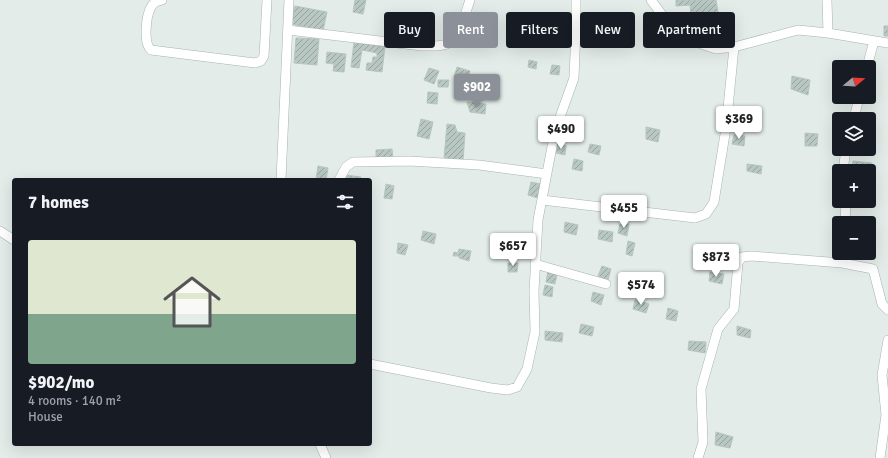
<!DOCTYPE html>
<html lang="en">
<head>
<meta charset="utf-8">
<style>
  :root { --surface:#171b24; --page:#20242c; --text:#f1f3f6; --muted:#9ea1a6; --line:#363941; --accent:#8c9099 }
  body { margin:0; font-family:Signika,sans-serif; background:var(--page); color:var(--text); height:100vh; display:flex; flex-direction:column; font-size:15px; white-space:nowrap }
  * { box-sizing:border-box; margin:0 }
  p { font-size:13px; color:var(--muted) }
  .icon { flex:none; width:22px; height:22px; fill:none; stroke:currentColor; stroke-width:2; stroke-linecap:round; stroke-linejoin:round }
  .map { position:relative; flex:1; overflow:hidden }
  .details { position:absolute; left:12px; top:178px; width:360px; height:268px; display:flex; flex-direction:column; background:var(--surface); border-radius:4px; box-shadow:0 4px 16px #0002 }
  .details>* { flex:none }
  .top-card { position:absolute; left:384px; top:12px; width:380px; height:36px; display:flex; gap:8px }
  .needle { width:26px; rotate:72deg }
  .fabs { position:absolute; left:832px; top:60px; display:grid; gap:8px }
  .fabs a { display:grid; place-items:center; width:44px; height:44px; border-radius:4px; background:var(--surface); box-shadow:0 4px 16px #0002; font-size:20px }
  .price { position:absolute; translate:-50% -34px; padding:0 9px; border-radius:4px; background:#fff; color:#222; font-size:13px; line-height:26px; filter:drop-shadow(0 1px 2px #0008) }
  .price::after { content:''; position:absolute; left:50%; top:24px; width:12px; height:9px; margin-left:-6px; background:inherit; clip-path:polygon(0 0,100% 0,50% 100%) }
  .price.active { background:var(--accent); color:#fff }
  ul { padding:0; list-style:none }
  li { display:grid; align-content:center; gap:8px; height:212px; padding:0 16px }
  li+li { border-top:1px solid var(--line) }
  li span { display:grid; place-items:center; height:124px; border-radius:4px; color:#555 }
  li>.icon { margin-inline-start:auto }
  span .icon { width:72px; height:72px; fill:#fffc; stroke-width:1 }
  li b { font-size:17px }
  h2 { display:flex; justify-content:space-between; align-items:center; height:48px; padding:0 16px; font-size:17px }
  .pill { padding:0 14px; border-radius:4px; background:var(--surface); box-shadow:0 4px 16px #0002; font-size:14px; line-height:36px }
  .pill.active { background:var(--accent); color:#fff }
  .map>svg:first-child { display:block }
</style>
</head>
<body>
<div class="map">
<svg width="888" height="458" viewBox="0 0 888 458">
  <defs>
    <pattern id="building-hatch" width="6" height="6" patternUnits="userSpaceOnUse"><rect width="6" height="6" fill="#b8c7c1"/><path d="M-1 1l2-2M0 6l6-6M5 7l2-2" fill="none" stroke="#95a39e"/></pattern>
  </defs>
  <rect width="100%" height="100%" fill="#e3ece8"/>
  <path fill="url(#building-hatch)" stroke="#b6c6bf" d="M 355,0 L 366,0 L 363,14 L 353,12 Z
    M 676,0 L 716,0 L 718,12 L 691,15 L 690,5 L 676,6 Z
    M 295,6 L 327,12 L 323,31 L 291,24 Z
    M 478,18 L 489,20 L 488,31 L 477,29 Z
    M 884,26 L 888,26 L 888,36 L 884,36 Z
    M 296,38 L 319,39 L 317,65 L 294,63 Z
    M 354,42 L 385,46 L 382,72 L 366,70 L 367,63 L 372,63 L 373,57 L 377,57 L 377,53 L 362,50 L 359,68 L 351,67 Z
    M 327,52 L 346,54 L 344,72 L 333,71 L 334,64 L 326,63 Z
    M 529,60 L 537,62 L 536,69 L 528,67 Z
    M 552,65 L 560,66 L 559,75 L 550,74 Z
    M 457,67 L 470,71 L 467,81 L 454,77 Z
    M 429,68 L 439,71 L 434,84 L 424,80 Z
    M 792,76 L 810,80 L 808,95 L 791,89 Z
    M 438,80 L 449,80 L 448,87 L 438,87 Z
    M 428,92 L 438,93 L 437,104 L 427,103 Z
    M 467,102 L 486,104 L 485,114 L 470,112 Z
    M 421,119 L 433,122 L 429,139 L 417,136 Z
    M 447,124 L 455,125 L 457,132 L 465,133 L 463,161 L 444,159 Z
    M 569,126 L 581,127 L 581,137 L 569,136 Z
    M 646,127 L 660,130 L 658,142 L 646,139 Z
    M 805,133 L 818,134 L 817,146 L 805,146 Z
    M 734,135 L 745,136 L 744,146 L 732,144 Z
    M 557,144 L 566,146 L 565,155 L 556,153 Z
    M 590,144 L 601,146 L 599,155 L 588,152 Z
    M 392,149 L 393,158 L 376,159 L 376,150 Z
    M 574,159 L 583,161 L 582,171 L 572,169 Z
    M 853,161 L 872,163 L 870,174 L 869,174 L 869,171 L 851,171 Z
    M 747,164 L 762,166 L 761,174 L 747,171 Z
    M 318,166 L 328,168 L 326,180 L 316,180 Z
    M 345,175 L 361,177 L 360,180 L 344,180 Z
    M 531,182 L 541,184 L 538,198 L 528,195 Z
    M 386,184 L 394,186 L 392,199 L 384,198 Z
    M 565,222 L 578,225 L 576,235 L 564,232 Z
    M 620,224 L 629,224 L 627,236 L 618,233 Z
    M 599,230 L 613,232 L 612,242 L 598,239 Z
    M 423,231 L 436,234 L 434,244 L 421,240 Z
    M 628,241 L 635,243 L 632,256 L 626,254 Z
    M 398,243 L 408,245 L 405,255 L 397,253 Z
    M 459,249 L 471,251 L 469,261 L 459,258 L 459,256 L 453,256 L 454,252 L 458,253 Z
    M 508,263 L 518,263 L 517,272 L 508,272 Z
    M 602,266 L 611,269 L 608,280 L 598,276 Z
    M 548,271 L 557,274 L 555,284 L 546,282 Z
    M 710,272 L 724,274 L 722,284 L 709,281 Z
    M 545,285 L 553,287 L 552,297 L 543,295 Z
    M 593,292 L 604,295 L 601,305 L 591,301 Z
    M 635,300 L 649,304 L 646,313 L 633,309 Z
    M 668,308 L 678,311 L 676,321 L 666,319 Z
    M 581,324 L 594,327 L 592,336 L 579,333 Z
    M 737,326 L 751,330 L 750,338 L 737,335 Z
    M 545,331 L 563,333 L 562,342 L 545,340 Z
    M 689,341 L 706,342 L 705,353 L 688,350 Z
    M 716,432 L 733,437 L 730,448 L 715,445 Z"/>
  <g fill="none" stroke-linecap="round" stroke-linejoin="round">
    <g stroke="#a6b4af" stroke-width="10">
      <path id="minor" d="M 162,0 C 157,1 154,2 151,7 C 146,16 143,43 151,50 L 255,63 L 261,61 L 264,56 L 267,0
        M 651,0 L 671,27 L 701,44 L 716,49 L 734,47 L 798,30 L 828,33 L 888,43
        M 827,0 L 828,33
        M 288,30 L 422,46 C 430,46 439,47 447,44 C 459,40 466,11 470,0
        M 867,67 L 874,41
        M 854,119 L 859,97
        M 843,171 L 846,149
        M 281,180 L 289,0
        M 339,180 L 346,167 L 353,162 L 409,161 L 479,165 L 547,174
        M 542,200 L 695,218 L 706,214 L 714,202 L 726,128 L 734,47
        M 845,223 L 846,201
        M 0,231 L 14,240
        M 535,264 L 606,284
        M 370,364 L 491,388 L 508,390 L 517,387 L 527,369 L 535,332 L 534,291 L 538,220 L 555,131 L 574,78 L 576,27 L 576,0
        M 320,444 L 326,458
        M 698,458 L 703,442 L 701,389 L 718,329 L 734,309 L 738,263 L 742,257 L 751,256 L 842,263 L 873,269 L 882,304 L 888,310
        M 880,458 L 886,415 L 882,375 L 888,340"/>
    </g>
    <use href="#minor" stroke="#fff" stroke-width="9"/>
  </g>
</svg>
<div class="fabs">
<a><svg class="needle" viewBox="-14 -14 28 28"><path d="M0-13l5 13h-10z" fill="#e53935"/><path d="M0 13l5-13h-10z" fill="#9ea1a6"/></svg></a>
<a><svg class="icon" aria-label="layers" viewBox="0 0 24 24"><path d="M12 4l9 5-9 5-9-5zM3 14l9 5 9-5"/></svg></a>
<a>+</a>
<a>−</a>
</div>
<b class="price active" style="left:477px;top:108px">$902</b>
<b class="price" style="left:739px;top:140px">$369</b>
<b class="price" style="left:561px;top:150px">$490</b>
<b class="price" style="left:624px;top:229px">$455</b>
<b class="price" style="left:513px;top:267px">$657</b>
<b class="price" style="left:716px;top:278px">$873</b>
<b class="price" style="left:641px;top:306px">$574</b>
<div class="top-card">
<a class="pill">Buy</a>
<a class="pill active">Rent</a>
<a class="pill">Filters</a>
<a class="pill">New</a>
<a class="pill">Apartment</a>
</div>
<section class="details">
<h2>7 homes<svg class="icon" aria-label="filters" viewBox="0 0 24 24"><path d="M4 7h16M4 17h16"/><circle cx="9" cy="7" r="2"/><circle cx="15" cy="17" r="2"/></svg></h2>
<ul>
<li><span style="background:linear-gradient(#dfe7d0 60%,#7fa58c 0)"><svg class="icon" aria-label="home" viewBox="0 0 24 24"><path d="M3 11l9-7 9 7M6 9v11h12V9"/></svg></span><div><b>$902/mo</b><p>4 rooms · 140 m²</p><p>House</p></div></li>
</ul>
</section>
</div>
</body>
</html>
